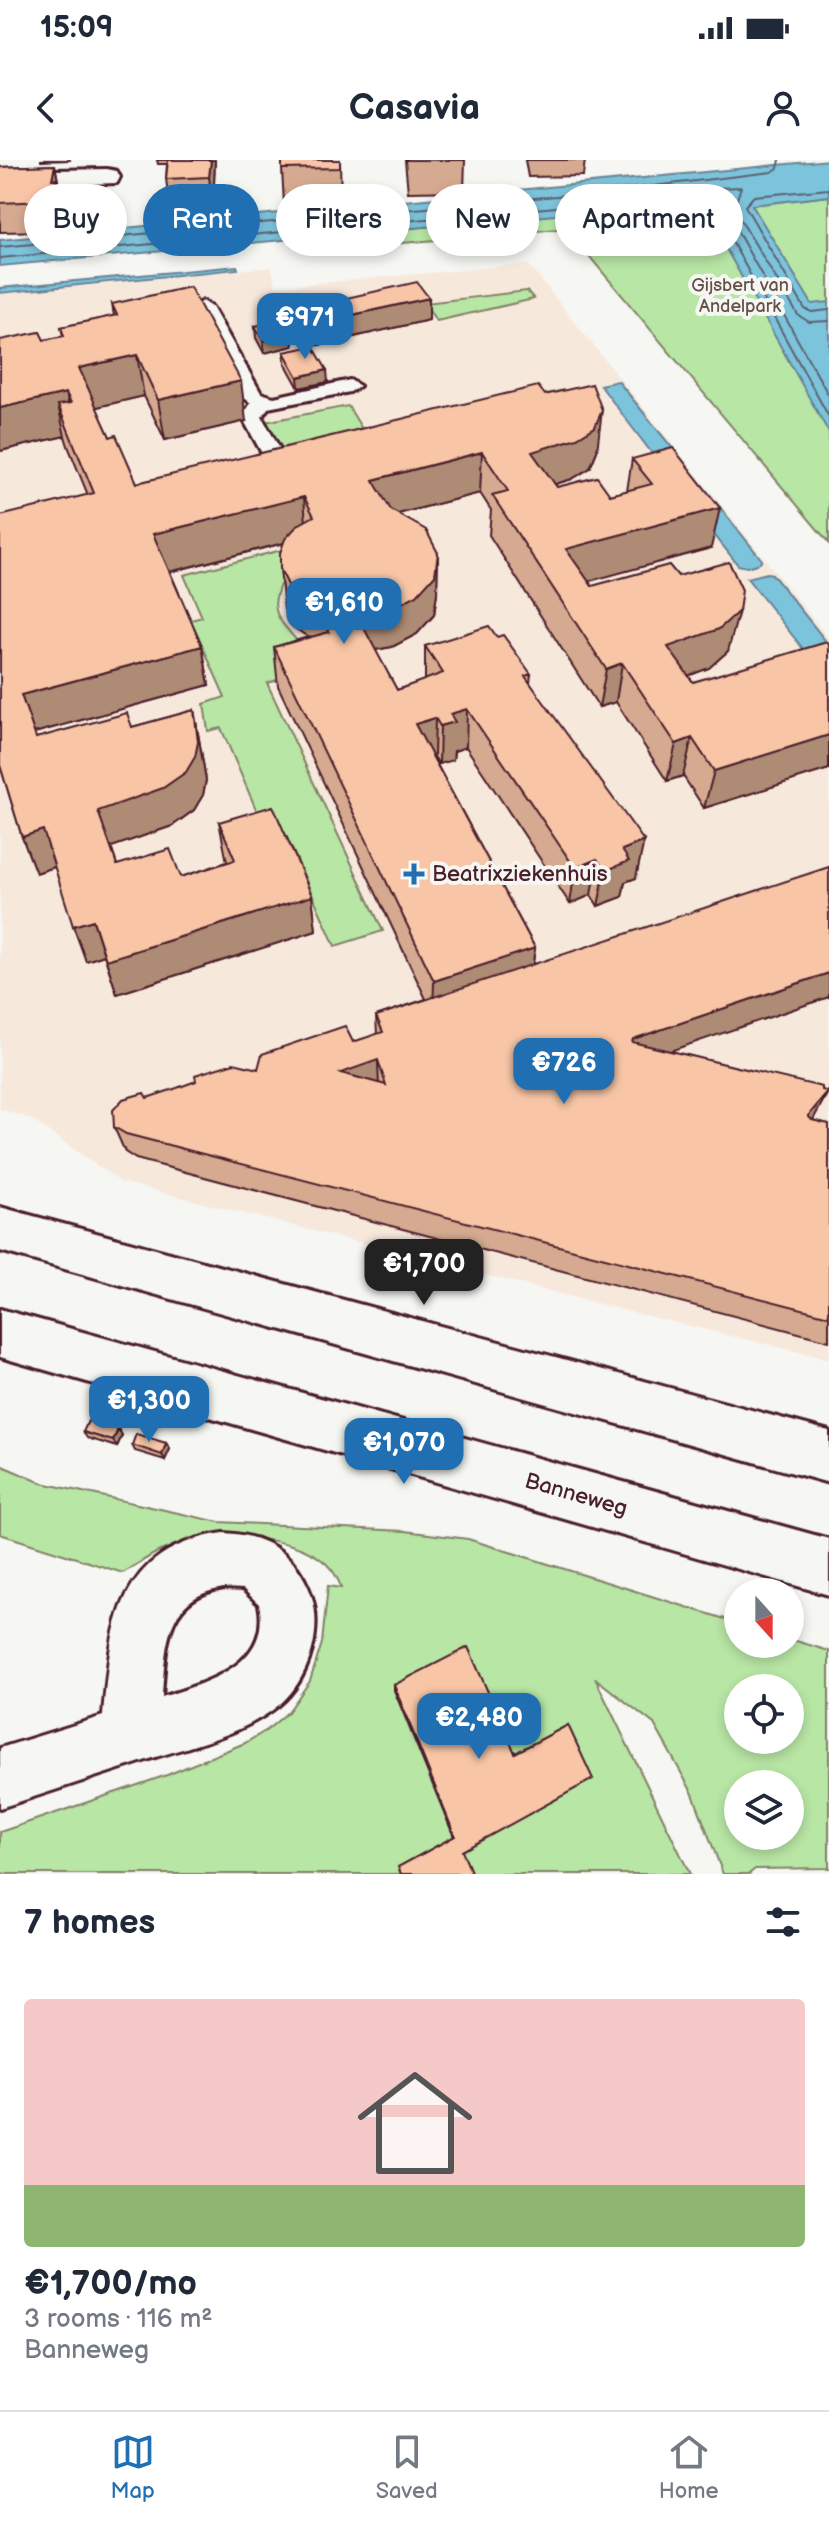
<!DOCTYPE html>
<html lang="en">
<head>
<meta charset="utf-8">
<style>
  :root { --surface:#fff; --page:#f6f6f7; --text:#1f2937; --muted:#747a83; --line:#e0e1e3; --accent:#1f6fb2 }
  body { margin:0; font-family:"Balsamiq Sans",sans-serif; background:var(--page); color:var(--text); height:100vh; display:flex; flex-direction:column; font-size:30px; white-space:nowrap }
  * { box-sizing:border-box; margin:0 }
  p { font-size:26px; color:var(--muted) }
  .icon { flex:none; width:44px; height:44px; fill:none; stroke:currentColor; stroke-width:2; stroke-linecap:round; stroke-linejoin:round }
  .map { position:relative; height:1714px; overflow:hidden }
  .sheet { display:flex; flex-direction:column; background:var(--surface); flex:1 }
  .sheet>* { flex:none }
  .guide { position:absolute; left:24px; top:24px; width:782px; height:72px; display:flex; gap:16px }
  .needle { width:52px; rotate:159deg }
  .controls { position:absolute; left:724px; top:1418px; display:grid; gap:16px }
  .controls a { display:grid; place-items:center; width:80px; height:80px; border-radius:50%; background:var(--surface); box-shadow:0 4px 12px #0003; font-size:40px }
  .price { position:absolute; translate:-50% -68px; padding:0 18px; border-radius:16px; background:var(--accent); color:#fff; font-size:26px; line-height:52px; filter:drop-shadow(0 2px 4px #0008) }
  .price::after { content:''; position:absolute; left:50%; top:48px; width:24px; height:18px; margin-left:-12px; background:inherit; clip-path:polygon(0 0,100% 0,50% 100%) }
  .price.on { background:#222; color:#fff }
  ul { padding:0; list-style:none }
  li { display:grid; align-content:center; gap:16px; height:424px; padding:0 24px }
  li span { display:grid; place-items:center; height:248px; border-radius:8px; color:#555 }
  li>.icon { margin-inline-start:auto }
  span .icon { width:144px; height:144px; fill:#fffc; stroke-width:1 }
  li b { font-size:34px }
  h2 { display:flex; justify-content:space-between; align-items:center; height:96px; padding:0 24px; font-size:34px }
  .chip { padding:0 28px; border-radius:36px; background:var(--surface); box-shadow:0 4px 12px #0003; font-size:28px; line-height:72px }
  .chip.on { background:var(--accent); color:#fff }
  .status { display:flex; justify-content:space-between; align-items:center; height:56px; padding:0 40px; background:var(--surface); direction:ltr }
  .status svg { height:22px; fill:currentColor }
  header { display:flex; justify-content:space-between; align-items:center; height:104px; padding:0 24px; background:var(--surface); font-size:36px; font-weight:700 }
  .tabs { display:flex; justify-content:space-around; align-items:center; height:112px; border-top:2px solid var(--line); background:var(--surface); font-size:22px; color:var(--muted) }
  .tabs a { display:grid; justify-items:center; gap:4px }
  .tabs .on { color:var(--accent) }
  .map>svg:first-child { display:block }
</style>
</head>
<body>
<div class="status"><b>15:09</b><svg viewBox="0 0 49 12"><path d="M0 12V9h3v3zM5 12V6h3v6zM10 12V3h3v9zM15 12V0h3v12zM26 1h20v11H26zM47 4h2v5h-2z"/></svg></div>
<header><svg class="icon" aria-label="back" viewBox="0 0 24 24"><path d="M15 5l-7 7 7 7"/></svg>Casavia<svg class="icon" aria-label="person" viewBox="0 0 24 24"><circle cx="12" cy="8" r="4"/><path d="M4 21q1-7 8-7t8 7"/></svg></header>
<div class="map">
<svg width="829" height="1714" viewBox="0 0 829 1714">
  <rect width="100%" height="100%" fill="#f6f6f2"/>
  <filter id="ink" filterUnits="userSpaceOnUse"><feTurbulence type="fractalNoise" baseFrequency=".0125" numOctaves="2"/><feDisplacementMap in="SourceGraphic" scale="16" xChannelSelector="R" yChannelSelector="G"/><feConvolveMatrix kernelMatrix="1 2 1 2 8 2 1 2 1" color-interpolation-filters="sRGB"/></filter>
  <g filter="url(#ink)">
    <path fill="#f7e8dc" d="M 528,104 L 829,479 L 829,1199 L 627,1151 L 121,1022 L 31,959 L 0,949 L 0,132 L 271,107 L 276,127 Z"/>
    <path fill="#b8e6a5" stroke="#818268" stroke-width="2" fill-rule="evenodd" d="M 829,36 L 829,383 L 589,96 L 634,77 L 619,69 L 592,66 L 358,87 L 340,86 L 337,75 L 690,42 L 701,44 L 705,50 Z
      M 527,131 L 534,139 L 436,161 L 425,143 Z
      M 563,230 L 576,247 L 297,320 L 265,262 L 348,246 L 367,277 Z
      M 301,385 C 258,460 272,447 320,508 L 267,523 L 383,771 L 335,786 L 285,673 L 268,677 L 221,568 L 208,571 L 204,544 L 225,537 L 191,460 L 202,457 L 184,415 Z
      M 0,1305 L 42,1323 L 219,1362 L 405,1371 L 468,1379 L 738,1463 L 738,1484 L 790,1484 L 790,1479 L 829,1491 L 829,1708 L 755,1709 L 749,1714 L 723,1714 L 693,1634 L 654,1564 L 595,1518 L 690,1714 L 0,1714 L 0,1672 L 167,1615 L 245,1583 L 267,1570 L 288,1552 L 310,1521 L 322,1483 L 328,1426 L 341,1428 C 324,1367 207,1371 160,1391 C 147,1397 135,1406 123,1413 L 0,1374 ZM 738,1528 L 790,1528 L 790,1580 L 738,1580 ZM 738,1624 L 790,1624 L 790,1676 L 738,1676 Z"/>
    <path fill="#7cc4dc" stroke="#688295" stroke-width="2" d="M 829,0 L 829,36 L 752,45 L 812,144 L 829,142 L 829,273 L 701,44 L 697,42 L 0,106 L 0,80 Z
      M 237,106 L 238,109 L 0,133 L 0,128 Z
      M 618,221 L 687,306 L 654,296 L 600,225 Z
      M 695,316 L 762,400 L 760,403 L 747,407 L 738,405 L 673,322 Z
      M 767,413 L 772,414 L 829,485 L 804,490 L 747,418 Z"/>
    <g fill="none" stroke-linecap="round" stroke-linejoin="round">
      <path stroke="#5e6172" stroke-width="2" d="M 829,29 L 754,36 L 745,46 L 805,149 L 812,152 L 829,150
        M 0,87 L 611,31 L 772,12 L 778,8 L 780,0
        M 0,98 L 699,34 L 709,40 L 829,257
        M 829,161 L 809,162 L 798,155 L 737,54 L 736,42 L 741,27 L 717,28 L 716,33 L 829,236"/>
      <g stroke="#4a1f2b" stroke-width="6">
        <path id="lane" d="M 203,141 L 212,147 L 261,233 L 274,237 L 350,220 L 360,226 L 350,232 L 268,248 L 262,257 L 298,321 L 294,326 L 280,326 L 242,257 L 251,243 L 243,237 L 194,147 Z"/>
      </g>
      <g stroke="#4a1f2b" stroke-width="6">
        <path id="street" d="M 107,9 L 117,11 L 120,17 L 117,23 L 0,27 L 0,11 Z
          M 224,1373 C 264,1375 294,1392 309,1429 C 325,1466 310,1519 279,1545 C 245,1573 197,1584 156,1597 C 104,1614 52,1631 0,1648 L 0,1588 L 103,1556 C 111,1465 117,1388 224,1373 ZM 224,1428 L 243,1429 L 259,1444 C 272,1505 207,1522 162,1537 C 166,1487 164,1437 224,1428 Z"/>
      </g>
      <g stroke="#4a1f2b" stroke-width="6">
        <path id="secondary" d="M 0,1047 L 829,1271 L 829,1323 L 0,1091 Z
          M 0,1149 L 829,1379 L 829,1435 L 0,1197 Z"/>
      </g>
      <use href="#lane" fill="#f6f6f2" fill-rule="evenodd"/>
      <use href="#street" fill="#f6f6f2" fill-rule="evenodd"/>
      <use href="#secondary" fill="#f6f6f2" fill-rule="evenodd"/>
    </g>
    <path fill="#d5aa90" stroke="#4a1f2b" stroke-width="2" d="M 41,0 L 71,0 L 41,1 Z
      M 157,0 L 215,0 L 213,47 L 170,48 L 166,19 L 167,4 L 158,4 Z
      M 340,0 L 341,42 L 284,44 L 282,9 Z
      M 405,0 L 465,0 L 464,31 L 408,32 Z
      M 525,0 L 585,0 L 583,16 L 528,17 Z
      M 55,5 L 63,48 L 62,56 L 53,61 L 52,71 L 0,72 L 0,7 Z
      M 112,144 L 246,261 L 165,280 L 144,236 L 96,247 L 110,277 L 137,323 L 545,235 L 597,291 L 590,308 L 572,319 L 555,324 L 557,327 L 610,335 L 627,331 L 632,299 L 711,388 L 588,421 L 592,426 L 728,491 L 709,508 L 688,516 L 693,522 L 829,485 L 829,609 L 704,648 L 683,616 L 667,621 L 616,542 L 599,547 L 489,375 L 491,350 L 480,333 L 398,354 L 438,393 L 437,433 L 434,455 L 417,474 L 392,487 L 375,490 L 397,530 L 425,520 L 425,486 L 497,477 L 531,514 L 530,523 L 636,718 L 625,722 L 622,737 L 598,746 L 591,735 L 570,744 L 466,587 L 454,591 L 453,600 L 439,604 L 434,597 L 433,597 L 535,788 L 533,804 L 671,891 L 828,932 L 812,960 L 829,964 L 829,1181 L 136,999 L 125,992 L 114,967 L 147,938 L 258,909 L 377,875 L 376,856 L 426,839 L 278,526 L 274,487 L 308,477 L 293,467 L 284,449 L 280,409 L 284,383 L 170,412 L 202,486 L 209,525 L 34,573 L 36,578 L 132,567 L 194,550 L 206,620 L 203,635 L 194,650 L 172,666 L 111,687 L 117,705 L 181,717 L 227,702 L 219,662 L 312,736 L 316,771 L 117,834 L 104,795 L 86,801 L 55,707 L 36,713 L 22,677 L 0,605 L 88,335 L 68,286 L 65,276 L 0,291 L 44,180 L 63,176 L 61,167 L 114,156 Z
      M 307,147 L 429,160 L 318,185 L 308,168 Z
      M 255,166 L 293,186 L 264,193 L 256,178 Z
      M 284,192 L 328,222 L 299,228 L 285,203 Z
      M 118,1269 L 122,1275 L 117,1287 L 87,1278 L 83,1272 Z
      M 166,1283 L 170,1289 L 165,1300 L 135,1291 L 132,1285 Z
      M 394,1525 L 515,1593 L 454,1677 L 394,1530 Z"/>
    <path fill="#ae8b75" stroke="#4a1f2b" stroke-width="2" d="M 211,0 L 215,0 L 213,47 L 209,17 Z
      M 55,5 L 63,48 L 62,56 L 53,61 L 52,71 L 45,41 L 47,31 L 52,19 Z
      M 429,138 L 429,160 L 318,185 L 316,163 Z
      M 292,175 L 293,186 L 264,193 L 263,181 Z
      M 137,195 L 144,236 L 89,249 L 79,208 Z
      M 327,210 L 328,222 L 299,228 L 298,217 Z
      M 241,221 L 246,261 L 165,280 L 158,240 Z
      M 66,233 L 76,274 L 58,245 L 65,276 L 0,291 L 0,248 Z
      M 602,250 L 597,291 L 590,308 L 572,319 L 528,332 L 532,292 Z
      M 482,292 L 480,333 L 374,360 L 373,320 Z
      M 304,337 L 307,377 L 161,414 L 153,374 Z
      M 720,348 L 711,388 L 561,429 L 566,389 Z
      M 438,393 L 437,433 L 434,455 L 417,474 L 392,487 L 357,493 L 356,453 Z
      M 739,451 L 728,491 L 709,508 L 660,526 L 668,487 Z
      M 202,486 L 209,525 L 34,573 L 21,535 Z
      M 622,503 L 616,542 L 599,547 L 606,509 Z
      M 467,549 L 466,587 L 454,591 L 453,600 L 439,604 L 440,566 L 450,554 Z
      M 194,550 L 206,620 L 203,635 L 194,650 L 172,666 L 109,688 L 98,651 Z
      M 435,558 L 434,597 L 415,602 L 415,564 Z
      M 829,575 L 829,609 L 704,648 L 714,611 Z
      M 692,578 L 683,616 L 667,621 L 676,584 Z
      M 43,670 L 56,706 L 36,713 L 22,677 Z
      M 644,681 L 636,718 L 625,722 L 622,737 L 598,746 L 605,711 L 622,690 Z
      M 597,699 L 591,735 L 570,744 L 575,708 Z
      M 312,736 L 316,771 L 117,834 L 106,800 Z
      M 93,760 L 104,795 L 86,801 L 73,766 Z
      M 535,788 L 530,822 L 433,854 L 434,821 Z
      M 829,813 L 829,837 L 626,906 L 633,879 Z
      M 384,891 L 378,902 L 379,928 L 341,913 Z
      M 828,932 L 814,958 L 795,982 L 808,956 Z
      M 118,1269 L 122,1275 L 117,1287 L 113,1281 Z
      M 166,1283 L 170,1289 L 165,1300 L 162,1295 Z"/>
    <path fill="#f8c6a7" stroke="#4a1f2b" stroke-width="2" fill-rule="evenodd" d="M 168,0 L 211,0 L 209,17 L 166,19 Z
      M 282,0 L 340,0 L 340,8 L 282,9 Z
      M 55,5 L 52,19 L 56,19 L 55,26 L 47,31 L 45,41 L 0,43 L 0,7 Z
      M 417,122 L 429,138 L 316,163 L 307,147 Z
      M 190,127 L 241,221 L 158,240 L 137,195 L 79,208 L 110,277 L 116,275 L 137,323 L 538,226 L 545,235 L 592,224 L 602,250 L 595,267 L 577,278 L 532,292 L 557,327 L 597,317 L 610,335 L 652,324 L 632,299 L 673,288 L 720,348 L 566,389 L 592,426 L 669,405 L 678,416 L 729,402 L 742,430 L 739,451 L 719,469 L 668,487 L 693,522 L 827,482 L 829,485 L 829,575 L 714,611 L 692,578 L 676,584 L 622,503 L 606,509 L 492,335 L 508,331 L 482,292 L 373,320 L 391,350 L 426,370 L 438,393 L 435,415 L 417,435 L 392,448 L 356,453 L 397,530 L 443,513 L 425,486 L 489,466 L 497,477 L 503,475 L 531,514 L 525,516 L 644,681 L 622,690 L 629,701 L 605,711 L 597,699 L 575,708 L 467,549 L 450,554 L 455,562 L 440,566 L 435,558 L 415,564 L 535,788 L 434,821 L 274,487 L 329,472 L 315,445 L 289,427 L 280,409 L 280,393 L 285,379 L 298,365 L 314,356 L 304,337 L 153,374 L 202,486 L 21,535 L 36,578 L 127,553 L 132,567 L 194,550 L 198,582 L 195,597 L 186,612 L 163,628 L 98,651 L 117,705 L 170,689 L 181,717 L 235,700 L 219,662 L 273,646 L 312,736 L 106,800 L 93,760 L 73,766 L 43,670 L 22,677 L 0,605 L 0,356 L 94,333 L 58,245 L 71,243 L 66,233 L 0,248 L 0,180 L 40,172 L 44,180 L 64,176 L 61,167 L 117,155 L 112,144 Z
      M 283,160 L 292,175 L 263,181 L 255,166 Z
      M 313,186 L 327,210 L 298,217 L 284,192 Z
      M 829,707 L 829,813 L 633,879 L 632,882 L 822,927 L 822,930 L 828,932 L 808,956 L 812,960 L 829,964 L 829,1156 L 126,974 L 114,967 L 113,950 L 123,939 L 144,933 L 147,938 L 177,928 L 196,921 L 195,915 L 234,903 L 258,909 L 262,894 L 345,866 L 353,882 L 383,872 L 376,856 ZM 378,900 L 386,925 L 341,913 Z
      M 88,1261 L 118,1269 L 113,1281 L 83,1272 Z
      M 136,1274 L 166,1283 L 162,1295 L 132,1285 Z
      M 468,1487 L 515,1593 L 568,1565 L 593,1619 L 462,1691 L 472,1714 L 401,1714 L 398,1707 L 455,1676 L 394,1525 Z"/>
  </g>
  <path fill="#1f6fb2" stroke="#f6f6f2" stroke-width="3" d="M410 702h8v8h8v8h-8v8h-8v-8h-8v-8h8z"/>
  <g text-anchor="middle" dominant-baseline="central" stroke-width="8" stroke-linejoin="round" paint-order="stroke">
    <g font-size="18" fill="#66514a" stroke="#f6f6f2">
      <text x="740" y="125">Gijsbert van<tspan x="740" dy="21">Andelpark</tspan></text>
    </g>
    <g font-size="22" fill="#4a1f2b" stroke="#f6f6f2" text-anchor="start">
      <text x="432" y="714">Beatrixziekenhuis</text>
    </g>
    <g font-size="22" fill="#4a1f2b" stroke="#f6f6f2">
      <text transform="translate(576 1335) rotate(16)">Banneweg</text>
    </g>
  </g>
</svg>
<div class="controls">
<a><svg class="needle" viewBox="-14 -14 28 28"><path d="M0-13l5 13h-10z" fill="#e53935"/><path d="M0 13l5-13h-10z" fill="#747a83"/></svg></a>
<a><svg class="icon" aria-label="locate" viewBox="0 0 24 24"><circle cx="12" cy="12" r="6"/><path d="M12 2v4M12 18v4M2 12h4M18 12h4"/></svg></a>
<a><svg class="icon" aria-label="layers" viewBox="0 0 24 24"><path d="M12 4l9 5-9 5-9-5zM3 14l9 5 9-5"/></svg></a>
</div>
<b class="price" style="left:305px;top:201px">€971</b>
<b class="price" style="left:344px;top:486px">€1,610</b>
<b class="price" style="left:564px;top:946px">€726</b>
<b class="price on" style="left:424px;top:1147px">€1,700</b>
<b class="price" style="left:149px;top:1284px">€1,300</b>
<b class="price" style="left:404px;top:1326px">€1,070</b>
<b class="price" style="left:479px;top:1601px">€2,480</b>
<div class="guide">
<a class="chip">Buy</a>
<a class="chip on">Rent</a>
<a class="chip">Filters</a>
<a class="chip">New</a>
<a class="chip">Apartment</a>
</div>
</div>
<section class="sheet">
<h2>7 homes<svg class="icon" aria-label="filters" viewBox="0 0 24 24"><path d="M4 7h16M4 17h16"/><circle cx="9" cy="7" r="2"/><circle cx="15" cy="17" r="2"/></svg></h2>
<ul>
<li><span style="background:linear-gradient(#f6c9c9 75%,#8fb573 0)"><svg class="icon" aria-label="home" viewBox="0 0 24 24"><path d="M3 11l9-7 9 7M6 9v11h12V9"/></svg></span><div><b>€1,700/mo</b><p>3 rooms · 116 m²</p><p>Banneweg</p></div></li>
</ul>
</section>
<nav class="tabs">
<a class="on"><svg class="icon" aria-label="map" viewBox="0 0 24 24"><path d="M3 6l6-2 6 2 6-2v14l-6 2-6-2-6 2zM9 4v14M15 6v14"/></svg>Map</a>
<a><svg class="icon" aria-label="saved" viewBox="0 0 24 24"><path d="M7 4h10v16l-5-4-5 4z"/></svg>Saved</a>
<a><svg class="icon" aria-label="home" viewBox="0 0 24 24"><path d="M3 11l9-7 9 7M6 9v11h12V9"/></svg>Home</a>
</nav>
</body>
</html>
